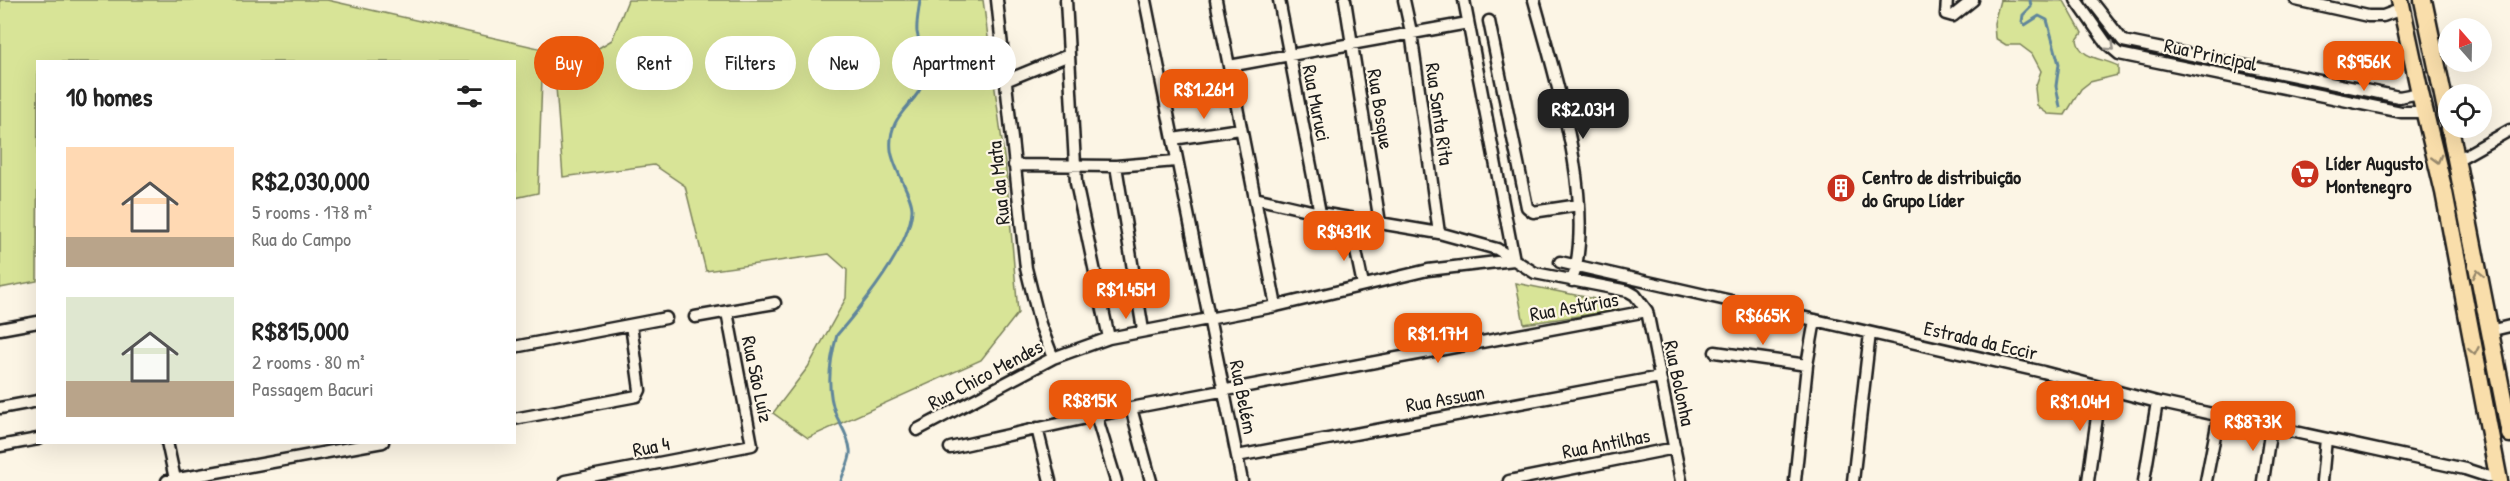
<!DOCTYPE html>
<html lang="en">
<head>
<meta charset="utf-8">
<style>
  :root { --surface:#fff; --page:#f2f2f2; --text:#222; --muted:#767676; --accent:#ea580c }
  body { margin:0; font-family:"Patrick Hand",sans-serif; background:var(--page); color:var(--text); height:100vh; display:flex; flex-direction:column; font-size:22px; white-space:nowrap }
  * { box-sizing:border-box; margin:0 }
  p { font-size:20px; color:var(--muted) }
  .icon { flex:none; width:33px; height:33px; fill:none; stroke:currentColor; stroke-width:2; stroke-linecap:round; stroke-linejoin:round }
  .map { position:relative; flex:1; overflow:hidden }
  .side { position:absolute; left:36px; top:60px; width:480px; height:384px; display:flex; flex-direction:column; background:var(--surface); border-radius:0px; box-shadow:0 6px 24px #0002 }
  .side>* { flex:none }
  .top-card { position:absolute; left:534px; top:36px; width:570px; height:54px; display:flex; gap:12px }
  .needle { width:39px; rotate:340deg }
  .buttons { position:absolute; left:2438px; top:18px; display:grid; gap:12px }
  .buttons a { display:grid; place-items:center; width:54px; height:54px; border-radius:50%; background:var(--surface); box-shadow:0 6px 24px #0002; font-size:30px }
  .price { position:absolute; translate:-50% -51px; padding:0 14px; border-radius:12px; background:var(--accent); color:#fff; font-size:20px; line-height:39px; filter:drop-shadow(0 2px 3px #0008) }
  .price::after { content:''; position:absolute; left:50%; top:36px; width:18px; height:14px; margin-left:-9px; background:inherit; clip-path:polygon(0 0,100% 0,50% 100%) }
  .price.active { background:#222; color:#fff }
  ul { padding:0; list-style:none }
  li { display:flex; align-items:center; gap:18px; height:150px; padding:0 30px }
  li span { display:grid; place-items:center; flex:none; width:168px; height:120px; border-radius:0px; color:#555 }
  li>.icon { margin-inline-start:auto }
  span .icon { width:72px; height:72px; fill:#fffc; stroke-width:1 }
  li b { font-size:26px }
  h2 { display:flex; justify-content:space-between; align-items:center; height:72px; padding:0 30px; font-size:26px }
  .pill { padding:0 21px; border-radius:27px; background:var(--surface); box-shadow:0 6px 24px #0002; font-size:21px; line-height:54px }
  .pill.active { background:var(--accent); color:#fff }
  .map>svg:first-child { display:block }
</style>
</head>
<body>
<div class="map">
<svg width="2510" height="481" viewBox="0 0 2510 481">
  <rect width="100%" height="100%" fill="#fcf5e5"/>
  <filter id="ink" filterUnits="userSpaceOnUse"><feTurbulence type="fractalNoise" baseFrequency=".0167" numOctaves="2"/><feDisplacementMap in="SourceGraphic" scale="12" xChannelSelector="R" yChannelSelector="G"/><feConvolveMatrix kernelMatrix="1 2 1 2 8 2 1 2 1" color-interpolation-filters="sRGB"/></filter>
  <g filter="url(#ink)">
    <path fill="#d8e497" stroke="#7a805a" stroke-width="1.5" d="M 0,0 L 327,0 L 543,49 L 538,193 L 515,198 L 514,62 L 38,62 L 37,281 L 0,288 Z
      M 628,0 L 983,0 L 1006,171 L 1018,313 L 981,360 L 808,438 L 773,413 L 808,367 L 846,298 L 847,270 L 829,254 L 706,271 L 685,186 L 654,165 L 563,177 L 555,74 L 612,40 Z
      M 2000,0 L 2064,1 L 2082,33 L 2077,40 C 2080,59 2103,58 2118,66 L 2118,75 L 2090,82 L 2081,89 L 2065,115 L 2048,114 L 2037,106 L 2035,88 L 2041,71 L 2032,54 L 2020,45 L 2006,45 L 1995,38 L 1994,23 Z
      M 1516,283 L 1610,302 L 1620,310 L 1524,324 Z"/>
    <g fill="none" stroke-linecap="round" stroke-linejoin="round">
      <path stroke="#60869b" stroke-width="3" d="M 2030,0 L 2031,7 L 2023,15 L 2022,22 L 2025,25 L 2039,16 L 2047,20 L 2059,64 L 2056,86 L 2060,107
        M 841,481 C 843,472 852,459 850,450 C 849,437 841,426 836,415 C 826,390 830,359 837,335 C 861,307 910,247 912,210 C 913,196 893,169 891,150 C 887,111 920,105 924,77 C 927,60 920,48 917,32 C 916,22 919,10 920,0"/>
      <g stroke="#1c1c1c" stroke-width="15">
        <path id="street" d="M 997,0 L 1026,268 L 1040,324 L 1053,358
          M 1066,0 L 1076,183 L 1109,338
          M 1145,0 L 1242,481
          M 1216,0 L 1276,306
          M 1279,0 L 1320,213
          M 1345,0 L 1380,223
          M 1404,0 L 1411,32 L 1439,233
          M 1534,0 C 1555,77 1597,205 1572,281
          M 1947,0 L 1946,14 L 1953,16 L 1973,0
          M 2076,0 L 2106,43 L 2119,54 L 2401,112 L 2424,112
          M 2091,0 L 2123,41 L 2399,97 L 2420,93
          M 2296,0 L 2368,16 L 2383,16 L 2402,9
          M 1489,21 L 1527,207 L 1533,212 L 1579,205
          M 1229,66 L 1468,23
          M 1005,81 L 1069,55
          M 1173,139 L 1240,129
          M 2457,160 L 2510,130
          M 1014,165 L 1116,166 L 1176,161
          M 1116,166 L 1143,330
          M 1255,198 L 1320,213 L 1439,233 L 1497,249 L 1535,273 L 1628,291 L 1635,295 L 1647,311 L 1681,481
          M 1352,232 L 1363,285
          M 1560,262 L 2043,372 L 2157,402 L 2465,469 L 2499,480
          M 695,317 L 775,303
          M 0,329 L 38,322
          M 2489,331 L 2510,326
          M 514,347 L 666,318
          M 1715,352 L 1807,365
          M 0,408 L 38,401
          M 1131,408 L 1151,481
          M 1096,415 L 1116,481
          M 514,419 L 637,396 L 640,390 L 631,325
          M 1037,428 L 1050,481
          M 917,430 L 1053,358 L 1109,338 L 1276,306 L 1428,270 L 1514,260 L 1464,0
          M 167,442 L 175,479
          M 0,446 L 38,439
          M 950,448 L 1131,408 L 1647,311
          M 1237,456 L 1660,377
          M 167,481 L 383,442
          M 565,481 L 752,445 L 727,312
          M 1509,481 L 1675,448
          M 1795,481 L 1807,365 L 1815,320
          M 1853,481 L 1870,333
          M 2088,481 L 2101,388
          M 2144,481 L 2157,402
          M 2206,481 L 2219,415
          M 2263,481 L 2271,427
          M 2322,481 L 2326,439"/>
      </g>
      <g stroke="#1c1c1c" stroke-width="21">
        <path id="primary" d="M 2400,0 L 2420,93 L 2444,192 L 2499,481
          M 2423,0 L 2448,119
          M 2450,128 L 2510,434"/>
      </g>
      <use href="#street" stroke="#fcf5e5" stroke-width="10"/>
      <use href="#primary" stroke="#f9deab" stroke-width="16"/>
    </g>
    <defs><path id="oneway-chevron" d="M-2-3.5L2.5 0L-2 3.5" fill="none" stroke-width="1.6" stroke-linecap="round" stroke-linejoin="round" transform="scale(1.5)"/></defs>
    <use stroke="#97938b" href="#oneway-chevron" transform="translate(2111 47) rotate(43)"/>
    <g stroke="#96876b">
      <use href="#oneway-chevron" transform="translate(2437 159) rotate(75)"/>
      <use href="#oneway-chevron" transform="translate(2478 274) rotate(-101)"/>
      <use href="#oneway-chevron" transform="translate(2474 351) rotate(79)"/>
    </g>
  </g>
  <defs>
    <g id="supermarket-disc" transform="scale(1.5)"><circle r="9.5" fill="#c8321e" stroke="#fcf5e5"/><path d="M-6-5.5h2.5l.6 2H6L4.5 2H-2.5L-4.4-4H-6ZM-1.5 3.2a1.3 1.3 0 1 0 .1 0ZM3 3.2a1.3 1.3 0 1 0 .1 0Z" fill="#fff"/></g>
    <g id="building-disc" transform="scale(1.5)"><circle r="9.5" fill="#c8321e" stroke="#fcf5e5"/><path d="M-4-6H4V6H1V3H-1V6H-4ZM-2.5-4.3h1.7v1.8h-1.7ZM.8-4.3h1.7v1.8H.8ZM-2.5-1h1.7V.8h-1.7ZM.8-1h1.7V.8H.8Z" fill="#fff"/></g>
  </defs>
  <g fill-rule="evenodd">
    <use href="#supermarket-disc" x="2305" y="174"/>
    <use href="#building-disc" x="1841" y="188"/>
  </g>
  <g text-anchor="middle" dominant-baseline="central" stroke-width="4.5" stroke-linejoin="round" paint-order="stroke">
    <g font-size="20" fill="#1c1c1c" stroke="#fcf5e5">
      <text transform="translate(2211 54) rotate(12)">Rua Principal</text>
      <text transform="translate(1317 103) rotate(79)">Rua Muruci</text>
      <text transform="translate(1381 109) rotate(81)">Rua Bosque</text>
      <text transform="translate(1440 114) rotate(82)">Rua Santa Rita</text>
      <text transform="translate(998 183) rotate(-96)">Rua da Mata</text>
      <text transform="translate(1574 306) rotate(-10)">Rua Astúrias</text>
      <text transform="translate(1981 340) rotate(13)">Estrada da Eccir</text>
      <text transform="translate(985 374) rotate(-28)">Rua Chico Mendes</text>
      <text transform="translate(758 379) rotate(78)">Rua São Luíz</text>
      <text transform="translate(1680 383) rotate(78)">Rua Bolonha</text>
      <text transform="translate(1244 397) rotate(79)">Rua Belém</text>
      <text transform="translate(1445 398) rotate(-10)">Rua Assuan</text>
      <text transform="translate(1606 443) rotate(-11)">Rua Antilhas</text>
      <text transform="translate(651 446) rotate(-11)">Rua 4</text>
    </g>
    <g font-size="20" font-weight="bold" fill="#1c1c1c" stroke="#fcf5e5" text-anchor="start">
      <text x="2326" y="162">Líder Augusto<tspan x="2326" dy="23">Montenegro</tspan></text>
      <text x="1862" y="176">Centro de distribuição<tspan x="1862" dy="23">do Grupo Líder</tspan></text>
    </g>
  </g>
</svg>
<div class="buttons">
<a><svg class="needle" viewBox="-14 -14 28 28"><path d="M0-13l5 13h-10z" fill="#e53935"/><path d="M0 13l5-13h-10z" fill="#767676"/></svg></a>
<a><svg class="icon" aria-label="locate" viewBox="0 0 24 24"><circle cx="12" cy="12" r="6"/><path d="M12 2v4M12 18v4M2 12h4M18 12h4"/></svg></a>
</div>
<b class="price" style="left:2364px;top:92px">R$956K</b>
<b class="price" style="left:1204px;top:120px">R$1.26M</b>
<b class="price active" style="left:1583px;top:140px">R$2.03M</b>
<b class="price" style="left:1344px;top:262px">R$431K</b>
<b class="price" style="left:1126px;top:320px">R$1.45M</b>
<b class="price" style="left:1763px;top:346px">R$665K</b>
<b class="price" style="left:1438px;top:364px">R$1.17M</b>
<b class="price" style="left:1090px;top:431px">R$815K</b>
<b class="price" style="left:2080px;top:432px">R$1.04M</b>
<b class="price" style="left:2253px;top:452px">R$873K</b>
<div class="top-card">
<a class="pill active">Buy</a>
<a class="pill">Rent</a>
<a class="pill">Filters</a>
<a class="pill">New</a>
<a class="pill">Apartment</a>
</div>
<section class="side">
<h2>10 homes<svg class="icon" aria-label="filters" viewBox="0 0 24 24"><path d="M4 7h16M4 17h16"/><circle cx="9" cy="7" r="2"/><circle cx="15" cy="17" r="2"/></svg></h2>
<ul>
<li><span style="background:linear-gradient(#ffd9b3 75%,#b9a48a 0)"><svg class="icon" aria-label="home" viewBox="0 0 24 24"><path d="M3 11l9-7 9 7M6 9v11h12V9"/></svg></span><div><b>R$2,030,000</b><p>5 rooms · 178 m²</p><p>Rua do Campo</p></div></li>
<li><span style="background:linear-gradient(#dfe7d0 70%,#b9a48a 0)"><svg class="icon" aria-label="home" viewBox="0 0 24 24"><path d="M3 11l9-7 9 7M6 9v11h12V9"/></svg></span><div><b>R$815,000</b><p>2 rooms · 80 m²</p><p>Passagem Bacuri</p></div></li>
</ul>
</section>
</div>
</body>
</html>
